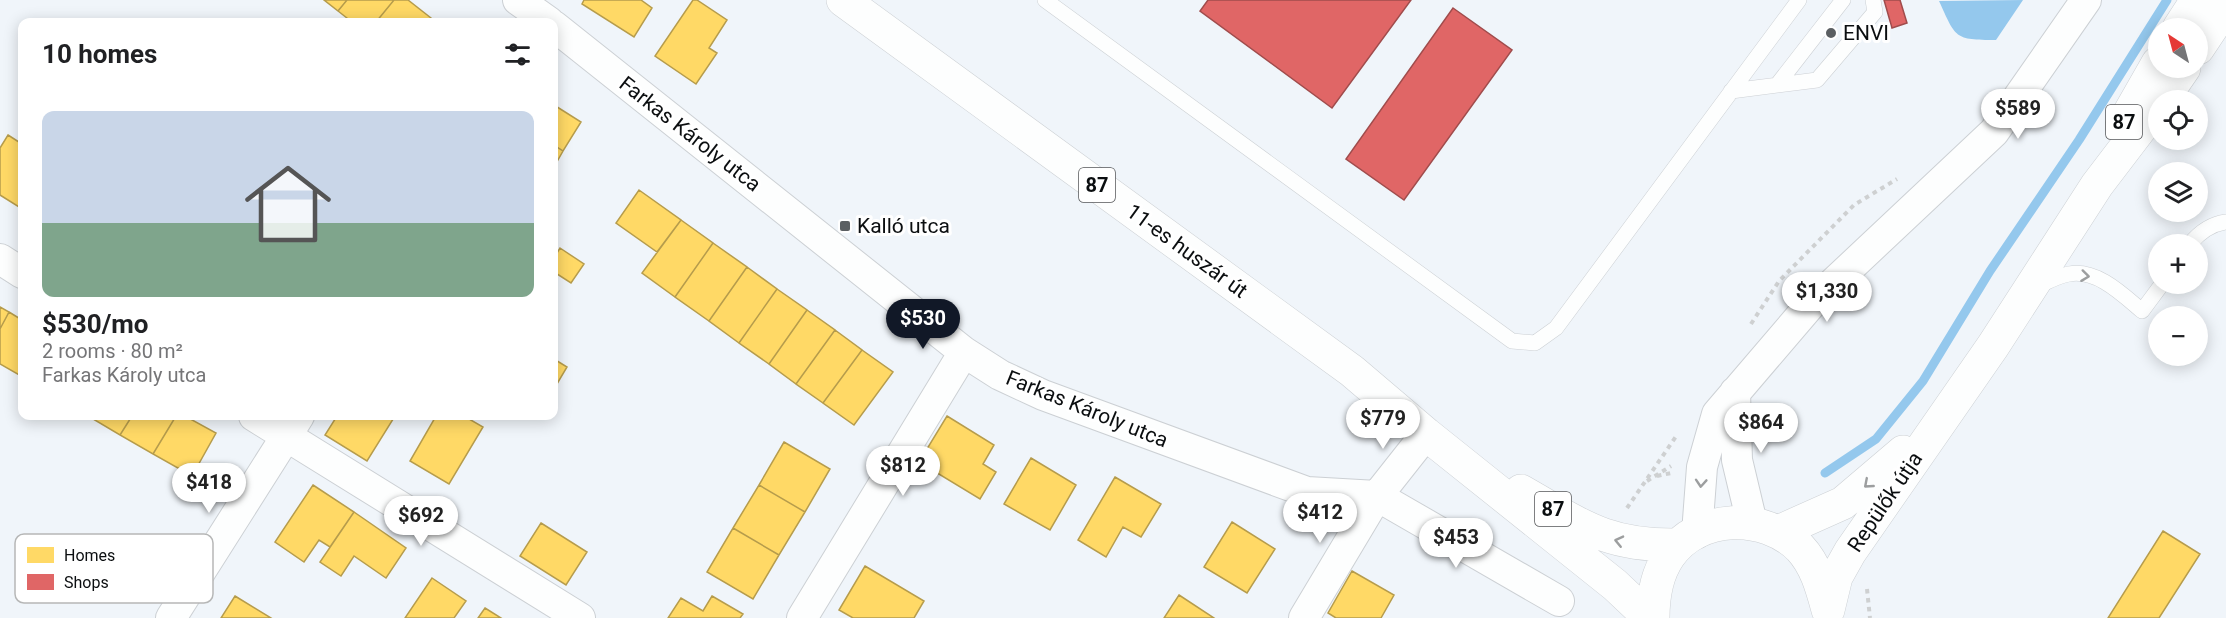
<!DOCTYPE html>
<html lang="en">
<head>
<meta charset="utf-8">
<style>
  :root { --surface:#fff; --page:#f2f2f2; --text:#202124; --muted:#757577; --accent:#111827 }
  body { margin:0; font-family:Roboto,sans-serif; background:var(--page); color:var(--text); height:100vh; display:flex; flex-direction:column; font-size:22px; white-space:nowrap }
  * { box-sizing:border-box; margin:0 }
  p { font-size:20px; color:var(--muted) }
  .icon { flex:none; width:33px; height:33px; fill:none; stroke:currentColor; stroke-width:2; stroke-linecap:round; stroke-linejoin:round }
  .map { position:relative; flex:1; overflow:hidden }
  .panel { position:absolute; left:18px; top:18px; width:540px; height:402px; display:flex; flex-direction:column; background:var(--surface); border-radius:12px; box-shadow:0 3px 15px #0003 }
  .panel>* { flex:none }
  .needle { width:39px; rotate:324deg }
  .controls { position:absolute; left:2148px; top:18px; display:grid; gap:12px }
  .controls a { display:grid; place-items:center; width:60px; height:60px; border-radius:50%; background:var(--surface); box-shadow:0 3px 15px #0003; font-size:30px }
  .price { position:absolute; translate:-50% -51px; padding:0 14px; border-radius:21px; background:#fff; color:#222; font-size:20px; line-height:39px; filter:drop-shadow(0 2px 3px #0008) }
  .price::after { content:''; position:absolute; left:50%; top:36px; width:18px; height:14px; margin-left:-9px; background:inherit; clip-path:polygon(0 0,100% 0,50% 100%) }
  .price.on { background:var(--accent); color:#fff }
  ul { padding:0; list-style:none }
  li { display:grid; align-content:center; gap:12px; height:318px; padding:0 24px }
  li span { display:grid; place-items:center; height:186px; border-radius:12px; color:#555 }
  li>.icon { margin-inline-start:auto }
  span .icon { width:108px; height:108px; fill:#fffc; stroke-width:1 }
  li b { font-size:26px }
  h2 { display:flex; justify-content:space-between; align-items:center; height:72px; padding:0 24px; font-size:26px }
  .map>svg:first-child { display:block }
</style>
</head>
<body>
<div class="map">
<svg width="2226" height="618" viewBox="0 0 2226 618">
  <rect width="100%" height="100%" fill="#f0f5fa"/>
  <path fill="#94c8ed" d="M 2023,0 L 1996,40 C 1954,40 1956,38 1939,1 Z"/>
  <path fill="#ffd966" stroke="#b69c4c" stroke-width="1.5" d="M 324,0 L 347,0 L 338,11 Z
    M 347,0 L 394,0 L 376,22 L 352,22 L 338,11 Z
    M 394,0 L 408,0 L 431,18 L 427,22 L 376,22 Z
    M 584,0 L 641,0 L 652,8 L 634,37 L 582,4 Z
    M 693,0 L 697,0 L 727,20 L 709,48 L 717,53 L 696,84 L 655,56 Z
    M 554,105 L 581,122 L 563,151 L 554,145 Z
    M 8,135 L 22,144 L 22,202 L 19,207 L 0,195 L 0,148 Z
    M 554,145 L 563,151 L 554,167 Z
    M 639,190 L 681,220 L 657,252 L 616,223 Z
    M 681,220 L 713,243 L 675,297 L 642,273 Z
    M 713,243 L 747,267 L 709,321 L 675,297 Z
    M 560,248 L 584,264 L 571,283 L 554,272 L 554,258 Z
    M 747,267 L 777,289 L 739,343 L 709,321 Z
    M 777,289 L 807,310 L 769,364 L 739,343 Z
    M 0,307 L 9,312 L 0,329 Z
    M 807,310 L 835,330 L 796,384 L 769,364 Z
    M 9,312 L 22,320 L 21,376 L 0,364 L 0,329 Z
    M 835,330 L 862,350 L 823,403 L 796,384 Z
    M 862,350 L 893,372 L 854,425 L 823,403 Z
    M 554,359 L 567,367 L 554,389 Z
    M 88,416 L 132,416 L 120,435 Z
    M 132,416 L 176,416 L 153,454 L 120,435 Z
    M 176,416 L 185,416 L 216,433 L 192,476 L 153,454 Z
    M 337,416 L 395,416 L 367,461 L 325,435 Z
    M 436,416 L 464,416 L 483,427 L 449,484 L 410,461 Z
    M 947,416 L 994,445 L 983,464 L 996,472 L 980,499 L 919,462 Z
    M 784,442 L 830,469 L 805,512 L 759,485 Z
    M 1031,458 L 1076,485 L 1050,530 L 1004,504 Z
    M 1115,477 L 1161,504 L 1141,537 L 1123,527 L 1106,557 L 1078,540 Z
    M 313,485 L 354,512 L 330,547 L 319,540 L 304,562 L 275,542 Z
    M 759,485 L 805,512 L 779,555 L 733,528 Z
    M 354,512 L 406,548 L 386,578 L 354,556 L 341,576 L 320,562 Z
    M 1232,522 L 1275,549 L 1247,593 L 1204,567 Z
    M 541,523 L 587,552 L 566,585 L 520,556 Z
    M 733,528 L 779,555 L 753,599 L 707,572 Z
    M 2163,531 L 2200,554 L 2159,618 L 2108,618 Z
    M 865,566 L 924,601 L 914,618 L 853,618 L 839,610 Z
    M 1352,571 L 1394,595 L 1381,618 L 1336,618 L 1328,613 Z
    M 432,578 L 466,601 L 454,618 L 405,618 Z
    M 1179,595 L 1214,618 L 1164,618 Z
    M 235,596 L 271,618 L 221,618 Z
    M 712,596 L 743,614 L 740,618 L 668,618 L 681,598 L 703,611 Z
    M 485,608 L 501,618 L 478,618 Z"/>
  <path fill="#e06666" stroke="#a04c4c" stroke-width="1.5" d="M 1208,0 L 1411,0 L 1332,108 L 1200,11 Z
    M 1884,0 L 1900,0 L 1907,23 L 1892,28 Z
    M 1453,8 L 1512,50 L 1404,200 L 1346,159 Z"/>
  <g fill="none" stroke-linecap="round" stroke-linejoin="round">
    <path stroke="#94c8ed" stroke-width="9" d="M 1825,473 L 1876,439 L 1923,381 L 1990,271 L 2079,140 L 2167,0"/>
    <g stroke="#ccd0d4" stroke-width="16">
      <path id="lane" d="M 1045,0 L 1512,341 L 1535,343 L 1556,328 L 1799,0
        M 1777,85 L 1843,0
        M 1731,91 L 1817,80 L 1875,12 L 1873,0
        M 2190,244 C 2199,233 2211,224 2226,222
        M 2038,286 C 2047,282 2058,276 2069,274 C 2097,269 2122,294 2142,311 L 2162,284"/>
    </g>
    <g stroke="#ccd0d4" stroke-width="32">
      <path id="street" d="M 518,0 L 549,22
        M 554,26 L 964,352 L 1000,375 L 1043,395 L 1307,492 L 1377,496 L 1559,601
        M 0,259 L 22,273
        M 1735,392 L 1737,460 L 1752,523
        M 254,416 L 580,618
        M 1697,533 L 1702,467 L 1717,414 L 1811,304 L 1994,132 L 2086,0
        M 171,618 L 299,416
        M 802,618 L 964,352
        M 1304,618 L 1377,496 L 1426,434"/>
    </g>
    <g stroke="#ccd0d4" stroke-width="34">
      <path id="primary" d="M 843,0 L 1352,371 L 1426,434 L 1615,585 L 1650,618
        M 2179,28 L 2197,0
        M 2198,48 L 2226,6
        M 2162,100 L 2184,68
        M 2122,126 L 2158,63
        M 1521,491 C 1581,525 1605,546 1677,545
        M 1778,532 L 1843,503 L 1903,452
        M 1828,610 L 1836,577 L 1850,552 L 1993,346 L 2097,185 L 2158,105
        M 1653,618 C 1653,596 1656,575 1669,556 C 1698,514 1764,512 1800,548 C 1816,565 1822,588 1828,610"/>
    </g>
    <path stroke="#ced0d1" stroke-width="4" stroke-dasharray="4.5 4.5" stroke-linecap="butt" d="M 1751,324 L 1779,281 L 1854,205 L 1897,179
      M 1657,476 L 1671,473
      M 1647,481 L 1671,466
      M 1627,508 L 1677,435
      M 1867,589 L 1870,618"/>
    <use href="#lane" stroke="#fdfefe" stroke-width="15"/>
    <use href="#street" stroke="#fdfefe" stroke-width="30"/>
    <use href="#primary" stroke="#fdfefe" stroke-width="33"/>
  </g>
  <defs><path id="oneway-chevron" d="M-2-3.5L2.5 0L-2 3.5" fill="none" stroke-width="1.6" stroke-linecap="round" stroke-linejoin="round" transform="scale(1.5)"/></defs>
  <g stroke="#9c9e9f">
    <use href="#oneway-chevron" transform="translate(2085 276) rotate(7)"/>
    <use href="#oneway-chevron" transform="translate(1701 483) rotate(94)"/>
    <use href="#oneway-chevron" transform="translate(1868 484) rotate(139)"/>
    <use href="#oneway-chevron" transform="translate(1619 541) rotate(-167)"/>
  </g>
  <g fill="#5b5f62" stroke="#fff" stroke-width="2">
    <circle cx="1831" cy="33" r="6"/>
    <rect x="839" y="220" width="12" height="12" rx="3"/>
  </g>
  <g text-anchor="middle" dominant-baseline="central" stroke-width="6" stroke-linejoin="round" paint-order="stroke">
    <g fill="#fff" stroke="#545658" stroke-width="1.5">
      <rect x="2106" y="105" width="36" height="34" rx="4.5"/>
      <rect x="1079" y="168" width="36" height="34" rx="4.5"/>
      <rect x="1535" y="492" width="36" height="34" rx="4.5"/>
    </g>
    <g font-size="20" font-weight="bold" fill="#0b0e10">
      <text x="2124" y="122">87</text>
      <text x="1097" y="185">87</text>
      <text x="1553" y="509">87</text>
    </g>
    <g font-size="21" fill="#0b0e10" stroke="#fff" text-anchor="start">
      <text x="1843" y="33">ENVI</text>
      <text x="857" y="226">Kalló utca</text>
    </g>
    <g font-size="21" fill="#0b0e10" stroke="#fff">
      <text transform="translate(690 134) rotate(38)">Farkas Károly utca</text>
      <text transform="translate(1187 251) rotate(36)">11-es huszár út</text>
      <text transform="translate(1087 409) rotate(22)">Farkas Károly utca</text>
      <text transform="translate(1885 502) rotate(-56)">Repülők útja</text>
    </g>
  </g>
  <rect x="15" y="534" width="198" height="69" rx="9" fill="#fff" stroke="#b6b7b7" stroke-width="1.5"/>
  <rect x="27" y="547" width="27" height="16" fill="#ffd966"/>
  <rect x="27" y="574" width="27" height="16" fill="#e06666"/>
  <g font-size="16" fill="#0b0e10">
    <text x="64" y="561">Homes</text>
    <text x="64" y="588">Shops</text>
  </g>
</svg>
<div class="controls">
<a><svg class="needle" viewBox="-14 -14 28 28"><path d="M0-13l5 13h-10z" fill="#e53935"/><path d="M0 13l5-13h-10z" fill="#757577"/></svg></a>
<a><svg class="icon" aria-label="locate" viewBox="0 0 24 24"><circle cx="12" cy="12" r="6"/><path d="M12 2v4M12 18v4M2 12h4M18 12h4"/></svg></a>
<a><svg class="icon" aria-label="layers" viewBox="0 0 24 24"><path d="M12 4l9 5-9 5-9-5zM3 14l9 5 9-5"/></svg></a>
<a>+</a>
<a>−</a>
</div>
<b class="price" style="left:2018px;top:140px">$589</b>
<b class="price" style="left:1827px;top:323px">$1,330</b>
<b class="price on" style="left:923px;top:350px">$530</b>
<b class="price" style="left:1383px;top:450px">$779</b>
<b class="price" style="left:1761px;top:454px">$864</b>
<b class="price" style="left:903px;top:497px">$812</b>
<b class="price" style="left:209px;top:514px">$418</b>
<b class="price" style="left:1320px;top:544px">$412</b>
<b class="price" style="left:421px;top:547px">$692</b>
<b class="price" style="left:1456px;top:569px">$453</b>
<section class="panel">
<h2>10 homes<svg class="icon" aria-label="filters" viewBox="0 0 24 24"><path d="M4 7h16M4 17h16"/><circle cx="9" cy="7" r="2"/><circle cx="15" cy="17" r="2"/></svg></h2>
<ul>
<li><span style="background:linear-gradient(#c9d6e8 60%,#7fa58c 0)"><svg class="icon" aria-label="home" viewBox="0 0 24 24"><path d="M3 11l9-7 9 7M6 9v11h12V9"/></svg></span><div><b>$530/mo</b><p>2 rooms · 80 m²</p><p>Farkas Károly utca</p></div></li>
</ul>
</section>
</div>
</body>
</html>
